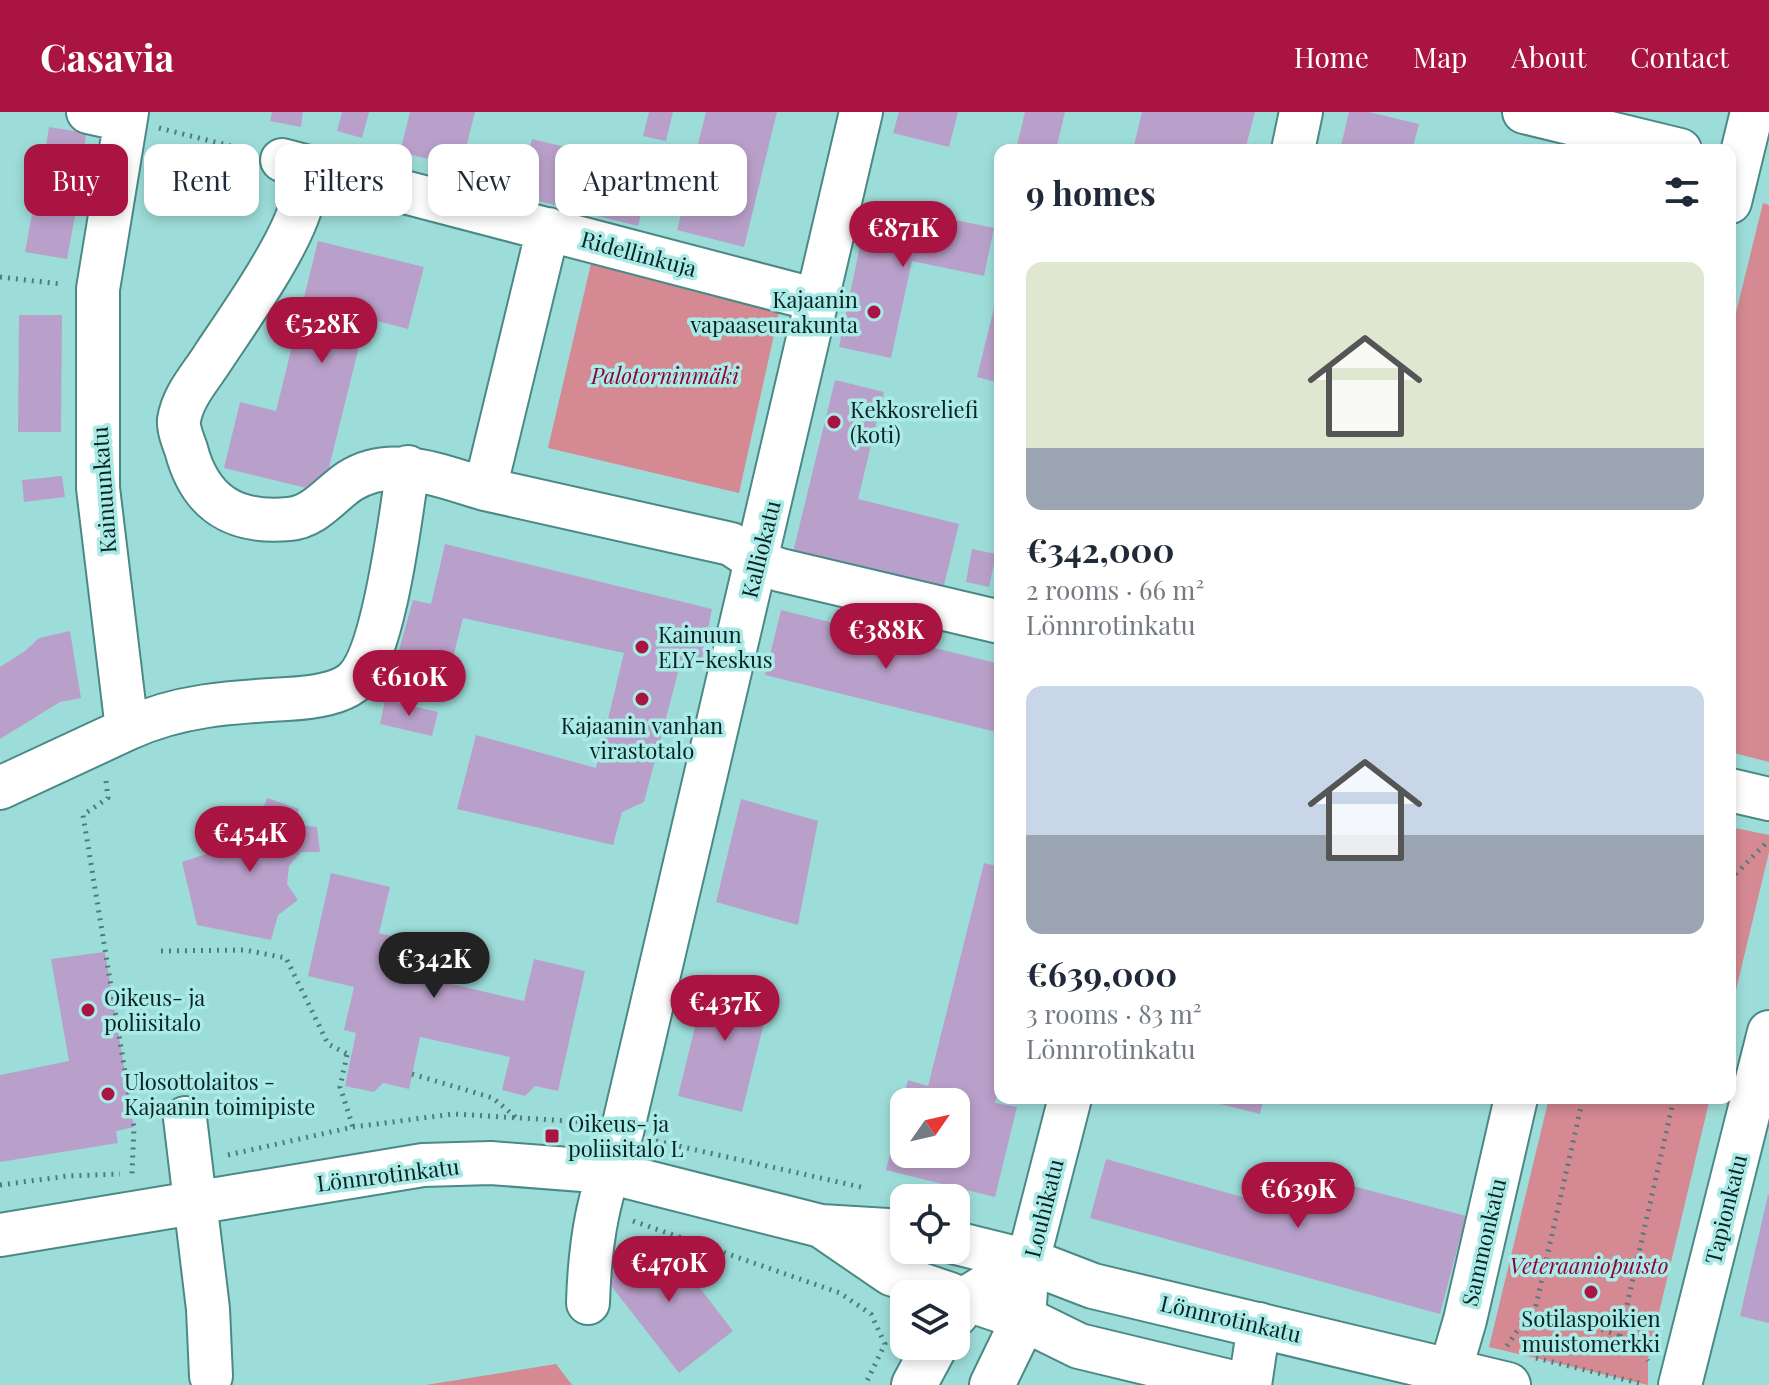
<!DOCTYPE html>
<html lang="en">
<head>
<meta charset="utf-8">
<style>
  :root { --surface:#fff; --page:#f6f6f7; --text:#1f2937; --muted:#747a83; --accent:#a91442 }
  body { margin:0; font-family:"Playfair Display",serif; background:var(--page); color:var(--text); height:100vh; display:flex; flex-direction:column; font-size:30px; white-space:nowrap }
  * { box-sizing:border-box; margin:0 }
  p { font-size:26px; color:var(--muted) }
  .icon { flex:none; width:44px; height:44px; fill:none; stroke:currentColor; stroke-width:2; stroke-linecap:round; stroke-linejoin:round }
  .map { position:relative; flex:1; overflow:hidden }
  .details { position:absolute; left:994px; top:32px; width:742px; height:960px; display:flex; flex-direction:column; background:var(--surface); border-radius:16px; box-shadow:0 4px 12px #0003 }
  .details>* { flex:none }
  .hud { position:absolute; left:24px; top:32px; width:760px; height:72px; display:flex; gap:16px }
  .needle { width:52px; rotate:56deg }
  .buttons { position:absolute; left:890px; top:976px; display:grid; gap:16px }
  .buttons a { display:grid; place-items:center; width:80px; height:80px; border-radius:16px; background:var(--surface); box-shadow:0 4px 12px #0003; font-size:40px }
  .price { position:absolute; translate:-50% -68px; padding:0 18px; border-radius:28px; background:var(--accent); color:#fff; font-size:26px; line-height:52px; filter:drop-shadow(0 2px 4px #0008) }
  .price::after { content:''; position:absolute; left:50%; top:48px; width:24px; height:18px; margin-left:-12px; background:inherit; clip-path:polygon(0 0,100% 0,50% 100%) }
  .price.selected { background:#222; color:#fff }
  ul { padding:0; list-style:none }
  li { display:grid; align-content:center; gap:16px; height:424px; padding:0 32px }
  li span { display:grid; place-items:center; height:248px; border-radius:16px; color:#555 }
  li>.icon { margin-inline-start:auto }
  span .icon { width:144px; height:144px; fill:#fffc; stroke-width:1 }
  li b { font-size:34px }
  h2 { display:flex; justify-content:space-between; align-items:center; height:96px; padding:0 32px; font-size:34px }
  .chip { padding:0 28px; border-radius:16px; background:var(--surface); box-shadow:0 4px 12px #0003; font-size:28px; line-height:72px }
  .chip.selected { background:var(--accent); color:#fff }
  header { display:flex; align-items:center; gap:48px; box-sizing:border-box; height:112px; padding:0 40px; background:var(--accent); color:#fff }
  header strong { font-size:38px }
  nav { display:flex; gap:44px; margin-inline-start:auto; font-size:28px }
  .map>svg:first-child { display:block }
</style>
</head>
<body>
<header>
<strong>Casavia</strong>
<nav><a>Home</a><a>Map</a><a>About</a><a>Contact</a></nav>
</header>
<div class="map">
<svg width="1769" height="1273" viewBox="0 0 1769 1273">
  <rect width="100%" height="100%" fill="#9dddd9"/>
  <path fill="#d58993" d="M 1763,91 L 1769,93 L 1769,650 L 1730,640 L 1730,225 Z
    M 593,143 L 781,191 L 739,381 L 548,336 Z
    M 1730,715 L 1769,723 L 1769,740 L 1730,903 Z
    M 1549,986 L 1710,986 L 1648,1247 L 1648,1273 L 1489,1235 Z
    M 556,1252 L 572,1273 L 426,1273 Z"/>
  <path fill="#b9a0ca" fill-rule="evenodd" d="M 272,0 L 303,0 L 301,15 L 270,9 Z
    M 342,0 L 369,0 L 362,26 L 337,19 Z
    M 410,0 L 475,0 L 461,55 L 400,40 Z
    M 649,0 L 673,0 L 666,29 L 643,24 Z
    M 706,0 L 777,0 L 744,135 L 677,118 Z
    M 899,0 L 958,0 L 949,35 L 893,21 Z
    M 1025,0 L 1065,0 L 1056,38 L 1016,38 Z
    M 1142,0 L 1255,0 L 1245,38 L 1155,38 L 1134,33 Z
    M 1349,0 L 1369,0 L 1419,12 L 1412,38 L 1340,38 Z
    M 49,15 L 86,21 L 84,39 L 46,34 Z
    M 532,27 L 652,56 L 638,114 L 518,84 Z
    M 41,53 L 83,61 L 67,147 L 25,140 Z
    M 869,90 L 994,116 L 984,164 L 912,149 L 891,246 L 839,235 Z
    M 318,129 L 424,155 L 408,217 L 366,206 L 323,380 L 224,356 L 240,290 L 276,299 Z
    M 1000,172 L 1000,271 L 977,265 Z
    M 19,203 L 62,203 L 61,320 L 18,320 Z
    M 835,268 L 884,280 L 858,387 L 959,412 L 943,477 L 793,440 Z
    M 62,364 L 65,385 L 24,390 L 22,368 Z
    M 445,432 L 712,497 L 701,551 L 681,549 L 644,690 L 622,700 L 613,733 L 457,697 L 476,623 L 596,656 L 624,541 L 463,506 L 444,581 L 391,567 L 413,488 L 431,492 Z
    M 972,437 L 996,442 L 989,475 L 966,470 Z
    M 781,498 L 1000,552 L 1000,621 L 765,563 Z
    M 70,519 L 81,586 L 60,590 L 0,627 L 0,555 L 25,539 L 39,526 Z
    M 385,588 L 438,600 L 432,624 L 380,612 Z
    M 267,686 L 299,697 L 295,708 L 300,713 L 317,715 L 320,740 L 301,740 L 289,754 L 287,772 L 298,788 L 278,803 L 271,828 L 197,813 L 182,750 L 215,739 L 220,719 L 254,723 Z
    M 741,687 L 818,709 L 798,813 L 716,790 Z
    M 984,751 L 1000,755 L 1000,972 L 995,991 L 1017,995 L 995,1085 L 886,1058 L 908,968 L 928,974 ZM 904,990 L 956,990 L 956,1042 L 904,1042 Z
    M 331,761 L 390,775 L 379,821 L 450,838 L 443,870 L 524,889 L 534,847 L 585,859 L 558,979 L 535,974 L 525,984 L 502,978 L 510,945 L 420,925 L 409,977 L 383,971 L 374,980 L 345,974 L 356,921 L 344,918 L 354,875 L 308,864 Z
    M 105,840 L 134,1015 L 116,1019 L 118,1031 L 0,1050 L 0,963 L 69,949 L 51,847 Z
    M 708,862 L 772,878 L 742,1000 L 678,984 Z
    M 1196,986 L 1264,986 L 1260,1002 Z
    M 1106,1047 L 1278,1095 L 1289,1057 L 1466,1104 L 1440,1202 L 1090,1106 Z
    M 1768,1083 L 1769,1083 L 1769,1211 L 1740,1204 Z
    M 660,1124 L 733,1219 L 679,1261 L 605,1166 Z"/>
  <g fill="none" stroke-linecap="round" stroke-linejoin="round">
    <g stroke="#4b8986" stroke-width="46">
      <path id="minor" d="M 88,0 L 124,8
        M 1524,0 L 1680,38
        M 1293,38 L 1301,0
        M 282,48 L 817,188
        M 309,55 C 306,69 304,83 300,97 C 286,140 240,205 214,244 C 201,265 183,283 179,308 C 178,316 183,329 186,337 C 200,391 234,412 289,407 C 315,405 330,382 350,369 C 392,342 442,365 485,377 L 548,117
        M 1730,90 L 1752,0
        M 485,377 L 731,432 L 758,450 L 780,458 L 1000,510
        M 127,617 C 178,593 232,590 287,587 C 307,586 336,583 352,571 C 385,545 401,400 408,355
        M 0,676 L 127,617 L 98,376 L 98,177 L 127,0
        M 1730,678 L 1769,687
        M 185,1006 L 208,1197 L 211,1264
        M 821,1114 L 891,1162 L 950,1182
        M 0,1123 L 423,1053 L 491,1051 L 608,1060 L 821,1114 L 904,1119
        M 956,1131 L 1028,1149
        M 956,1184 L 1024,1207 L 1028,1149 L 1070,986
        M 588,1191 C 590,1123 599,1084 622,1020 L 861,0
        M 1250,1273 L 1259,1212
        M 1446,1273 L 1465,1208 L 1516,986
        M 1680,1273 L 1769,920"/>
    </g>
    <g stroke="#4b8986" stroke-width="48">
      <path id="major" d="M 1028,1149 L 1093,1174 L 1508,1273
        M 1024,1207 L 1079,1234 L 1241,1273"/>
    </g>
    <g stroke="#4b8986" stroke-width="48">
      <path id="highway" d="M 956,1202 L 966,1187 L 1028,1149
        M 914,1273 L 935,1234
        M 992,1273 L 1024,1207"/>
    </g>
    <path stroke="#4f7c7a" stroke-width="5" stroke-dasharray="2 6" stroke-linecap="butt" d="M 159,16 L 247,38
      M 0,165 L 61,172
      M 106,669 L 108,686 L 83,703 L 134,1015 L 132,1062
      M 1730,768 L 1769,728
      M 161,839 L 245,838 L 286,846 L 328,932 L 351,944
      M 347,943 L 340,975 L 353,1015
      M 412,962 L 493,986 L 519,1008
      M 656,1029 L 865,1076
      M 228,1043 L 353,1015 L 454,1002 L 586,1010
      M 0,1073 L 68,1064 L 120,1062
      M 633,1109 L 840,1181 L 871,1202 L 885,1232 L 865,1273
      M 1534,1202 L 1583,986
      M 1620,1224 L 1674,986
      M 1507,1234 L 1523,1210 L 1534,1202 C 1572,1210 1626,1215 1648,1249
      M 1536,1246 L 1643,1272"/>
    <use href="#minor" stroke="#fff" stroke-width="42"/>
    <use href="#major" stroke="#fff" stroke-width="44"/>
    <use href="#highway" stroke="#fff" stroke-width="44"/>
  </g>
  <g fill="#a91442" stroke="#aaeae7" stroke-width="3">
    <circle cx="874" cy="200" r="8"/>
    <circle cx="834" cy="310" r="8"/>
    <circle cx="642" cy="535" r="8"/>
    <circle cx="642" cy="587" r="8"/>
    <circle cx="88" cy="898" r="8"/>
    <circle cx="108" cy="982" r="8"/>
    <rect x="544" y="1016" width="16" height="16" rx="4"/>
    <circle cx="1591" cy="1180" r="8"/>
  </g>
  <g text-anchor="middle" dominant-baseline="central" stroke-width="7" stroke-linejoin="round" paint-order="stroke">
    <g font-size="22" fill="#082322" stroke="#aaeae7">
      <text transform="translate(639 141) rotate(15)">Ridellinkuja</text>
      <text transform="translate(103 378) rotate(-94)">Kainuunkatu</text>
      <text transform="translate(760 437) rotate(-76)">Kalliokatu</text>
      <text transform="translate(388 1062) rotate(-7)">Lönnrotinkatu</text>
      <text transform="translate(1043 1096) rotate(-76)">Louhikatu</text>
      <text transform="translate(1725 1097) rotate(-76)">Tapionkatu</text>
      <text transform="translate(1483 1130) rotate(-77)">Sammonkatu</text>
      <text transform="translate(1231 1206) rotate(13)">Lönnrotinkatu</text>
    </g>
    <g font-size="22" fill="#082322" stroke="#aaeae7" text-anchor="start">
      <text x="858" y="187" text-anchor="end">Kajaanin<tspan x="858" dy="25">vapaaseurakunta</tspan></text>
      <text x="850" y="297">Kekkosreliefi<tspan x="850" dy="25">(koti)</tspan></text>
      <text x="658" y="522">Kainuun<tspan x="658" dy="25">ELY-keskus</tspan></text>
      <text x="642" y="613" text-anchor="middle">Kajaanin vanhan<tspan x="642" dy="25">virastotalo</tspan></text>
      <text x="104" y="885">Oikeus- ja<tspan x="104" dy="25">poliisitalo</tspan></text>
      <text x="124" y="969">Ulosottolaitos -<tspan x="124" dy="25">Kajaanin toimipiste</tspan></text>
      <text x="568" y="1011">Oikeus- ja<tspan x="568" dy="25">poliisitalo L</tspan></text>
      <text x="1591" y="1206" text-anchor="middle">Sotilaspoikien<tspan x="1591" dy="25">muistomerkki</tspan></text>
    </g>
    <g font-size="22" font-style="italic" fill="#910235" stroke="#aaeae7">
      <text x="665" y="263">Palotorninmäki</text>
      <text x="1589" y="1153">Veteraaniopuisto</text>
    </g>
  </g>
</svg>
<div class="buttons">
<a><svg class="needle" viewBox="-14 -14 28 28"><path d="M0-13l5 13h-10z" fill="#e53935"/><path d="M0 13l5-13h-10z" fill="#747a83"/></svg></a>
<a><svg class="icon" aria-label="locate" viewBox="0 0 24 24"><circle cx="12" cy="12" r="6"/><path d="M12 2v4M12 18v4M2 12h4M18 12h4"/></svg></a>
<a><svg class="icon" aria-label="layers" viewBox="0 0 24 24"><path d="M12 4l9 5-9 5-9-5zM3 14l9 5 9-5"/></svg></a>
</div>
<b class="price" style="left:903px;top:157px">€871K</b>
<b class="price" style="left:322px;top:253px">€528K</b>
<b class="price" style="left:886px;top:559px">€388K</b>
<b class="price" style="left:409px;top:606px">€610K</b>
<b class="price" style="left:250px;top:762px">€454K</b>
<b class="price selected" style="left:434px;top:888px">€342K</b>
<b class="price" style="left:725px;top:931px">€437K</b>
<b class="price" style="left:1298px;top:1118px">€639K</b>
<b class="price" style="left:669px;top:1192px">€470K</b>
<div class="hud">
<a class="chip selected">Buy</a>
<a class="chip">Rent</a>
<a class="chip">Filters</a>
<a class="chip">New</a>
<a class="chip">Apartment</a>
</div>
<section class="details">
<h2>9 homes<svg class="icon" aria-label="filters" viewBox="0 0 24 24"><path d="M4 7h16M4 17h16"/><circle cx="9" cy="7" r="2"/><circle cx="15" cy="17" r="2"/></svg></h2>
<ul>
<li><span style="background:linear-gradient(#dfe7d0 75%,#9aa5b1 0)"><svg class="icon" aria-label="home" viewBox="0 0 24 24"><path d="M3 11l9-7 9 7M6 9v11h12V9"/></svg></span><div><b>€342,000</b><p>2 rooms · 66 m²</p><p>Lönnrotinkatu</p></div></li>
<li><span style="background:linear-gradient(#c9d6e8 60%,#9aa5b1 0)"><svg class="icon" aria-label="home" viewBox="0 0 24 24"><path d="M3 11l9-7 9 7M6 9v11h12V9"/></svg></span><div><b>€639,000</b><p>3 rooms · 83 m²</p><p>Lönnrotinkatu</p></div></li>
</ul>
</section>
</div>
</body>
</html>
